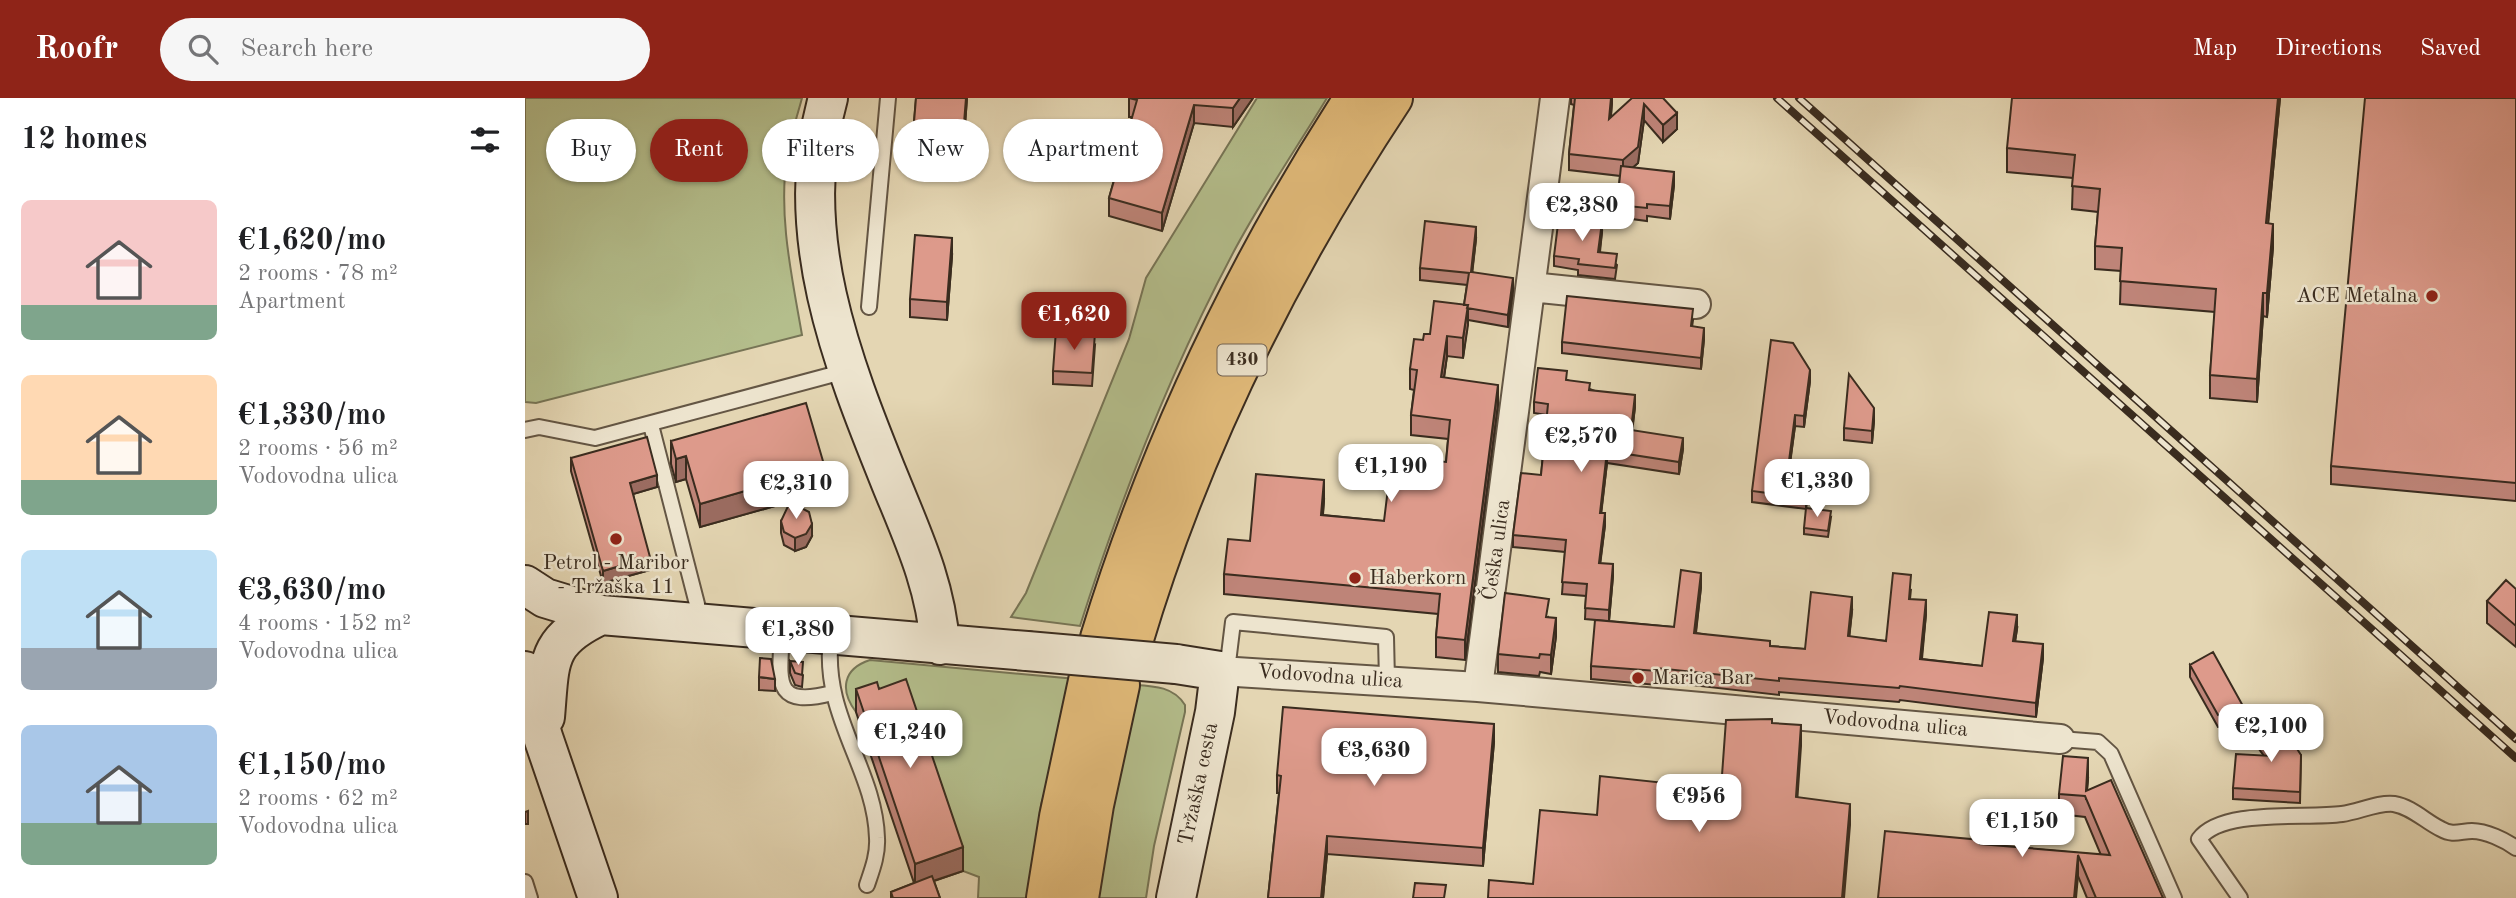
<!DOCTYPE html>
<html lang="en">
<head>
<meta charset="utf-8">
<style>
  :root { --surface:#fff; --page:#f6f6f6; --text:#202124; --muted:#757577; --accent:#8f2418 }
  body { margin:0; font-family:"Old Standard TT",serif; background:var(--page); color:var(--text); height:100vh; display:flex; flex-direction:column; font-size:26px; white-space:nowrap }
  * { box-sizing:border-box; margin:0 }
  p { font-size:23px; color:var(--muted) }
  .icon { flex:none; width:38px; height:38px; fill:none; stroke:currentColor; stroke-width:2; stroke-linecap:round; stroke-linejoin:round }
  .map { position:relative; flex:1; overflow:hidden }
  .drawer { display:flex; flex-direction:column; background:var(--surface); width:525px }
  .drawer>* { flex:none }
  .guide { position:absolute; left:21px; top:21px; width:665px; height:63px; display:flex; gap:14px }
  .price { position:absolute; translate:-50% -60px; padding:0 16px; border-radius:14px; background:#fff; color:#222; font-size:23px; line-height:46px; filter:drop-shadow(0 2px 4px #0008) }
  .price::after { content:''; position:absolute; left:50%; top:42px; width:21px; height:16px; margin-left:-10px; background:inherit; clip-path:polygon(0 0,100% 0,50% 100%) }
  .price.active { background:var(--accent); color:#fff }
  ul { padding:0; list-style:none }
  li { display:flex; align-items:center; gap:21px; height:175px; padding:0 21px }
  li span { display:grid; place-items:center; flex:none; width:196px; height:140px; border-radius:10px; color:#555 }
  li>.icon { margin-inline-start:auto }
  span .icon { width:84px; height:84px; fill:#fffc; stroke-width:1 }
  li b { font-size:30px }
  h2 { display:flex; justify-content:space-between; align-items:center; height:84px; padding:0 21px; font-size:30px }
  .pill { padding:0 24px; border-radius:32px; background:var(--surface); box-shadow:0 2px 5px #0004; font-size:24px; line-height:63px }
  .pill.active { background:var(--accent); color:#fff }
  header { display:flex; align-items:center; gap:42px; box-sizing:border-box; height:98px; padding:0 35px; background:var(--accent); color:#fff }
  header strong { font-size:33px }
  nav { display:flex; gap:38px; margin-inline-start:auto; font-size:24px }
  .search { width:490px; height:63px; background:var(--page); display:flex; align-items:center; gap:18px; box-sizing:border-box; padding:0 24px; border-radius:38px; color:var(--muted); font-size:26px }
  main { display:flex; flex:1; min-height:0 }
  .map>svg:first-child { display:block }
</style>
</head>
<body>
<header>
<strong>Roofr</strong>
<div class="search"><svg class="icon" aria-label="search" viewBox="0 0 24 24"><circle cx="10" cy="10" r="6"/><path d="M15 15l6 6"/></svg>Search here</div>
<nav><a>Map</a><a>Directions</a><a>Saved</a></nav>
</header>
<main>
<section class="drawer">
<h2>12 homes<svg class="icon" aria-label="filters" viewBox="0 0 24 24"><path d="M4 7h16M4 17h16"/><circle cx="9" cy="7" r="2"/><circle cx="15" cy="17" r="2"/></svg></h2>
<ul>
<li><span style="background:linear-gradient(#f6c9c9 75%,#7fa58c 0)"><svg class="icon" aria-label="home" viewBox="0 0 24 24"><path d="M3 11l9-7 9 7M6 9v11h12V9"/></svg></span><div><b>€1,620/mo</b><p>2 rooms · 78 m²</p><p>Apartment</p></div></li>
<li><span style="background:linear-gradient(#ffd9b3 75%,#7fa58c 0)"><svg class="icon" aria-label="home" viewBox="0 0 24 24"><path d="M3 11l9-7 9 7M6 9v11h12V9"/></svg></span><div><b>€1,330/mo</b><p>2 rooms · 56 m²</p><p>Vodovodna ulica</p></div></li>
<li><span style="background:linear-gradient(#bfe0f5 70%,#9aa5b1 0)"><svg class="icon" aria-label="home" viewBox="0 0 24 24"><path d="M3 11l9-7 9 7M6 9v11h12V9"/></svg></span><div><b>€3,630/mo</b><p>4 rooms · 152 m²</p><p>Vodovodna ulica</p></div></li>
<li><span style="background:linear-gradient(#a9c7e8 70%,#7fa58c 0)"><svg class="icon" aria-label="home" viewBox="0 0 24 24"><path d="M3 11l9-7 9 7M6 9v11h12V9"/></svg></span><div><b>€1,150/mo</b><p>2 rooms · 62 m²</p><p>Vodovodna ulica</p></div></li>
</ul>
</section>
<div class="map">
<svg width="1991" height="800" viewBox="0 0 1991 800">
  <rect width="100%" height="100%" fill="#e4d6b3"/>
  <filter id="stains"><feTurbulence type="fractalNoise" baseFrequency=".00286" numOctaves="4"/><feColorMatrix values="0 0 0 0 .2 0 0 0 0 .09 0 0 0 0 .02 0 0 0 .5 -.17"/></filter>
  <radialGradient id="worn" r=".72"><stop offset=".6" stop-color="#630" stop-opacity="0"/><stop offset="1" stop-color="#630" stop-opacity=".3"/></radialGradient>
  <path fill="#b4be8c" stroke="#777556" stroke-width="2" d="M 0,0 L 277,0 C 272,19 265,39 262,58 C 253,118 267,179 277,237 L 11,305 L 0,304 Z
    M 732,0 L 802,0 C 771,51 736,102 708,155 C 645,274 596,399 555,528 L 486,519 L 501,495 L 604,241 L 621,180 Z
    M 345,562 L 551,581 L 516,707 L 505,800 L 453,800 L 454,779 L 438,773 L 352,607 L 331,614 C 315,593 317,571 345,562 Z
    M 610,587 C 630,588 649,589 660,607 L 660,614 L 629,748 L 621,800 L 567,800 Z"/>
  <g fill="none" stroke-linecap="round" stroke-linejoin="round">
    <g stroke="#645644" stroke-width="18">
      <path id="lane" d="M 344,209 L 363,0
        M 126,327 L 172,506 L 171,522
        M 0,332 L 14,329 L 70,340 L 321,273
        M 257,534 C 255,581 246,611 307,595
        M 306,539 C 296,618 350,670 352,740 C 353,757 347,772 342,787
        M 702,573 L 708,524 L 861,539 L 862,583
        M 1535,641 L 1573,644 L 1586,656 L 1649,800
        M 0,784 L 5,800
        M 1715,800 L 1674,741 C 1697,710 1780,721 1817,716 C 1833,714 1854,704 1869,706 C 1887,709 1901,724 1916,731 C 1928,738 1936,733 1947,733 C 1961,733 1980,742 1991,750"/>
    </g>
    <g stroke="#645644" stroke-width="32">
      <path id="street" d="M 1006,189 L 1171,206
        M 695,573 L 953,589 L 1535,641
        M 953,589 L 1030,0"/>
    </g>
    <g stroke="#3a2c1f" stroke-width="42">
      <path id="secondary" d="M 303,0 C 265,133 317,264 366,385 C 388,439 411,488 415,547
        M 0,487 L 20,500 L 76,517 L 502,553
        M 0,573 L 18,639 L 73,800
        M 20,619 C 25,563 20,543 76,517
        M 651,800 L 690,614 L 695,573 L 651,566"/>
    </g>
    <g stroke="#3a2c1f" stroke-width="42">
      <path id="highway" d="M 575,540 C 634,348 719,169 829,0
        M 608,544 C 666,349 756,169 868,0
        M 521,800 L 534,719 L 563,583
        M 554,800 L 569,707 L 595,587"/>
    </g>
    <use href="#lane" stroke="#ede4ce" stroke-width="14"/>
    <use href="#street" stroke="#ede4ce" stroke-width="28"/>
    <use href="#secondary" stroke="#ede4ce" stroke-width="38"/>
    <use href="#highway" stroke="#e2bb7a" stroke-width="38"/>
    <g stroke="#3a2c1f" stroke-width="8">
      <path id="rail" d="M 1252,0 L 1991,660
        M 1274,0 L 1991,641"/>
    </g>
    <use href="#rail" stroke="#ede4ce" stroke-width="5" stroke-dasharray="16" stroke-linecap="butt"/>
    <g stroke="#3a2c1f" stroke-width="42" stroke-linecap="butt">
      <path id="secondary-bridge" d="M 502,553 L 651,566"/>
    </g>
    <use href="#secondary-bridge" stroke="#ede4ce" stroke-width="38"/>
  </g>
  <path fill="#be8478" stroke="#3a2c1f" stroke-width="2" d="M 391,0 L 442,0 L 436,81 L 386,78 L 386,60 Z
    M 604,0 L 728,0 L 708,29 L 669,25 L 637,133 L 584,118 L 584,100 L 607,19 L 604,19 Z
    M 1046,0 L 1087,0 L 1086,19 L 1138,0 L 1152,31 L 1138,44 L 1119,22 L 1113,65 L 1107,70 L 1149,87 L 1145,121 L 1122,118 L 1122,123 L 1092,119 L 1092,107 L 1095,78 L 1044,72 L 1044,56 L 1049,7 L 1046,6 Z
    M 1755,0 L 1743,125 L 1748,149 L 1742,219 L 1738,218 L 1732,304 L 1685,300 L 1685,277 L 1690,214 L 1595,206 L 1596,173 L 1570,171 L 1570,148 L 1573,114 L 1547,111 L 1548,80 L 1482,74 L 1482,50 Z
    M 1991,0 L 1991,403 L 1806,386 L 1806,368 Z
    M 1077,134 L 1075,154 L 1092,167 L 1090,181 L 1053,177 L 1053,172 L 1029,168 L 1029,158 Z
    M 951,141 L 947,174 L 988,192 L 983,229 L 943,222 L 938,260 L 922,258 L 919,280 L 973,306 L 940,562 L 911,559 L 911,539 L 913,516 L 699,496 L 699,476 L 725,443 L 799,402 L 798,417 L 859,423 L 921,364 L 923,341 L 886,337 L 886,317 L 889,292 L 885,291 L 885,271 L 898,242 L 939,207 L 942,187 L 895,182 L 895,170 Z
    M 427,158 L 422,222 L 385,219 L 385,201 Z
    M 1168,222 L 1167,229 L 1179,241 L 1176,271 L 1037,255 L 1037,244 Z
    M 570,247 L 567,288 L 528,286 L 528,273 Z
    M 1042,282 L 1110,309 L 1107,332 L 1158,351 L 1154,376 L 1082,365 L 1076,415 L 1080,427 L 1075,465 L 1088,478 L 1084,523 L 1149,529 L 1176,489 L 1171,535 L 1245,548 L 1280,551 L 1327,513 L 1324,539 L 1361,543 L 1386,491 L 1385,501 L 1401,516 L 1397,561 L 1457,568 L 1492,531 L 1490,543 L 1518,560 L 1511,619 L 1375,602 L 1374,604 L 1254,594 L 1254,597 L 1132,583 L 1132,587 L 1066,581 L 1066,568 L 1082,523 L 1060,521 L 1061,498 L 1037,496 L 1040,454 L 988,449 L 988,437 L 1016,377 L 1022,317 L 1009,315 L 1009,304 Z
    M 1285,283 L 1279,329 L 1270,328 L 1263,378 L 1283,391 L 1281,411 L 1227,404 L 1227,393 Z
    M 1349,323 L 1347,345 L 1319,342 L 1319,330 Z
    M 146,343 L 300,394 L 175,429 L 161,381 L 151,384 L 146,366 Z
    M 46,360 L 132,389 L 108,396 L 125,472 L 78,485 L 46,373 Z
    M 1306,419 L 1303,439 L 1279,436 L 1279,430 Z
    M 256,423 L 287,438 L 281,449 L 270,453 L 259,447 L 256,435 Z
    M 1991,491 L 1991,549 L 1962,525 L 1962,503 Z
    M 1023,519 L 1031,538 L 1026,576 L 1015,574 L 1014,578 L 973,574 L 973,556 Z
    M 265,563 L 278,577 L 277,589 L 270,587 L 265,575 Z
    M 1665,567 L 1718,620 L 1700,629 L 1693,629 L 1665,579 Z
    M 234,579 L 250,581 L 250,593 L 234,592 Z
    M 331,591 L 354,591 L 438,773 L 409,783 L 415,800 L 366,800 L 366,794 L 389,785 L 331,614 Z
    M 1731,635 L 1776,657 L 1775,705 L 1708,701 L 1708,690 L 1739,658 L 1731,647 Z
    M 969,644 L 958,768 L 802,756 L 798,800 L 743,800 L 754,695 L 752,695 L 752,677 Z
    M 1563,681 L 1562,692 L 1638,800 L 1562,800 L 1553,778 L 1456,746 L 1576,757 L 1560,719 L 1534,716 L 1534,696 Z"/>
  <path fill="#9b6c61" stroke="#3a2c1f" stroke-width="2" d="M 441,0 L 442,0 L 436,81 L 436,63 Z
    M 715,0 L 728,0 L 708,29 L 708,10 Z
    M 1086,0 L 1087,0 L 1087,6 L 1084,37 L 1084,21 Z
    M 1753,0 L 1755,0 L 1741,148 L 1741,125 Z
    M 1119,6 L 1119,22 L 1113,65 L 1098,78 L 1098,62 Z
    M 669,7 L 669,25 L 637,133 L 637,115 Z
    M 1152,15 L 1152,31 L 1138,44 L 1138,27 Z
    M 1149,74 L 1149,87 L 1145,121 L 1145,108 Z
    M 1077,124 L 1077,134 L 1073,165 L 1073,154 Z
    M 1748,126 L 1748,149 L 1742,219 L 1742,195 Z
    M 951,129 L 951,141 L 946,186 L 946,174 Z
    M 427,140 L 427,158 L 422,222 L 422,204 Z
    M 988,180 L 988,192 L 983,229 L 983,217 Z
    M 1738,195 L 1738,218 L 1732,304 L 1732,281 Z
    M 943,207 L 943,227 L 938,260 L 938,240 Z
    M 1179,230 L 1179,241 L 1176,271 L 1176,260 Z
    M 922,238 L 922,258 L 916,299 L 916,279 Z
    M 1285,272 L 1285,283 L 1279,329 L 1279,318 Z
    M 973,287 L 973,306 L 940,562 L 940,542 Z
    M 1110,297 L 1110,309 L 1106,344 L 1106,332 Z
    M 1349,310 L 1349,323 L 1347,345 L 1347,333 Z
    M 1270,317 L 1270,328 L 1262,389 L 1262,378 Z
    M 1158,340 L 1158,351 L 1154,376 L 1154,364 Z
    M 1082,353 L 1082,365 L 1075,426 L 1075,415 Z
    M 161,358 L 161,381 L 151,384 L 151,361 Z
    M 300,370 L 300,394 L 175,429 L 175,406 Z
    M 132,377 L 132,389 L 105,397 L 105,385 Z
    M 1283,380 L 1283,391 L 1281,411 L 1281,400 Z
    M 799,382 L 799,402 L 796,436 L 796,417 Z
    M 1080,415 L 1080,427 L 1074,476 L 1074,465 Z
    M 287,426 L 287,438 L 281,449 L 270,453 L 270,440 Z
    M 125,459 L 125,472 L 78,485 L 78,473 Z
    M 1088,466 L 1088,478 L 1084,523 L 1084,512 Z
    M 1176,475 L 1176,489 L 1169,549 L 1169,535 Z
    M 1327,499 L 1327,513 L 1323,552 L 1323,538 Z
    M 1401,502 L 1401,516 L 1395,575 L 1395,561 Z
    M 1492,517 L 1492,531 L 1488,557 L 1488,543 Z
    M 1031,520 L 1031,538 L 1026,576 L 1026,557 Z
    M 1518,546 L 1518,560 L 1511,619 L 1511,605 Z
    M 1718,608 L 1718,620 L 1700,629 L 1700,617 Z
    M 969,626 L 969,644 L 958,768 L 958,750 Z
    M 1276,627 L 1276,648 L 1271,720 L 1271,699 Z
    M 1563,660 L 1563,681 L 1561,702 L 1561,700 Z
    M 1325,706 L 1325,727 L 1319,800 L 1317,800 Z
    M 3,713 L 3,726 L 0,726 L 0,714 Z
    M 802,738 L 802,756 L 798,800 L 796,800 Z
    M 438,749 L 438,773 L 390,789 L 390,766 Z
    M 1553,757 L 1553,778 L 1551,800 L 1549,800 Z"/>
  <path fill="#dd9a8b" stroke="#3a2c1f" stroke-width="2" d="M 391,0 L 441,0 L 436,63 L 386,60 Z
    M 604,0 L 715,0 L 708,10 L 669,7 L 637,115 L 584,100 L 612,2 Z
    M 1050,0 L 1086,0 L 1084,21 L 1107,0 L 1138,0 L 1152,15 L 1138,27 L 1119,6 L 1113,49 L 1098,62 L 1044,56 Z
    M 1487,0 L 1753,0 L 1741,125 L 1748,126 L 1742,195 L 1738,195 L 1732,281 L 1685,277 L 1691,191 L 1595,183 L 1597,150 L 1570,148 L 1575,91 L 1547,88 L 1550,57 L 1482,50 Z
    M 1840,0 L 1991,0 L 1991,385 L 1806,368 Z
    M 1096,68 L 1149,74 L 1145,108 L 1122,106 L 1122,110 L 1092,107 Z
    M 1034,118 L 1077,124 L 1073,154 L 1092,156 L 1090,170 L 1053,166 L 1054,161 L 1029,158 Z
    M 900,123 L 951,129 L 946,174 L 988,180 L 983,217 L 942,210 L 943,207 L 939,207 L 944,175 L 895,170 Z
    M 390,137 L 427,140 L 422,204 L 385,201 Z
    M 1042,198 L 1168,211 L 1166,228 L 1179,230 L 1176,260 L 1037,244 Z
    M 909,203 L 943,207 L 938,240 L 922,238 L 916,279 L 973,287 L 940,542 L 911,539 L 915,496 L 699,476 L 703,441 L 725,443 L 731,376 L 799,382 L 796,417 L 859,423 L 867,358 L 921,364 L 925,322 L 886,317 L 892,272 L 885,271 L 889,241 L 898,242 L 899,236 L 905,236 Z
    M 531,232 L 570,235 L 567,275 L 528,273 Z
    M 1246,242 L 1268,245 L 1285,272 L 1279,318 L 1270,317 L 1262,378 L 1283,380 L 1281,400 L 1227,393 Z
    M 1013,270 L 1042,273 L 1041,282 L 1065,285 L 1064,292 L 1110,297 L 1106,332 L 1158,340 L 1154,364 L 1082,353 L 1075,415 L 1080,415 L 1074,465 L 1088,466 L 1084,512 L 1060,510 L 1062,486 L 1037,484 L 1041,442 L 988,437 L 996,375 L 1016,377 L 1023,306 L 1009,304 Z
    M 1324,276 L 1349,310 L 1347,333 L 1319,330 Z
    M 281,305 L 300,370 L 175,406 L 161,358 L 151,361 L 146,343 Z
    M 122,339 L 132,377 L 105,385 L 125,459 L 78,473 L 46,360 Z
    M 265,404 L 284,414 L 287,426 L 281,436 L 270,440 L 259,434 L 256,423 Z
    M 1281,410 L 1306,413 L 1303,433 L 1279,430 Z
    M 1156,472 L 1176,475 L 1169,535 L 1245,543 L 1245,548 L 1280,551 L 1286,494 L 1327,499 L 1323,538 L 1361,543 L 1368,475 L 1386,477 L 1384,501 L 1401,502 L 1395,561 L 1457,568 L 1464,514 L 1492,517 L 1488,543 L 1518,546 L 1511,605 L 1375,588 L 1374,590 L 1254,580 L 1254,583 L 1132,570 L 1132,573 L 1066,568 L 1070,522 L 1149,529 Z
    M 1981,482 L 1991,491 L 1991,528 L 1962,503 Z
    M 980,495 L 1024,501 L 1021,519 L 1031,520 L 1026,557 L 1015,556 L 1014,560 L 973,556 Z
    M 1688,554 L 1718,608 L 1700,617 L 1693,617 L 1665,567 Z
    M 235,560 L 246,561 L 250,581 L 234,579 Z
    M 265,563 L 278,564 L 277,577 L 270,575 Z
    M 381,581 L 438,749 L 390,766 L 331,591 L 352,584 L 354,591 Z
    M 758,609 L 969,626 L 958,750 L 802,738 L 796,800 L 743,800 L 756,678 L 752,677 Z
    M 1247,621 L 1247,625 L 1276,627 L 1271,699 L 1325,706 L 1317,800 L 963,800 L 964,782 L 1008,786 L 1015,712 L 1072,717 L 1075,678 L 1196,691 L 1201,622 Z
    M 1753,621 L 1776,657 L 1775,694 L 1708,690 L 1711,656 L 1746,658 L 1731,635 Z
    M 1538,658 L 1563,660 L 1561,693 L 1586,682 L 1638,800 L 1571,800 L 1553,757 L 1549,800 L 1353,800 L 1360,733 L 1456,742 L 1455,746 L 1585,757 L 1560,698 L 1534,696 Z
    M 407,778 L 415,800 L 368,800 L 366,794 Z
    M 890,785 L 921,787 L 919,800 L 888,800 Z"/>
  <g fill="#8f2418" stroke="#ede4ce" stroke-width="2.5">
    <circle cx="1907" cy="198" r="7"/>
    <circle cx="91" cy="441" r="7"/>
    <circle cx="830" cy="480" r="7"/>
    <circle cx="1113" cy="580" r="7"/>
  </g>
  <g text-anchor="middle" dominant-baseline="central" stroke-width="5" stroke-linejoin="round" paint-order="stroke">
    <rect fill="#ede4ce" stroke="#706354" stroke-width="2" x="692.5" y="246.5" width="49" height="31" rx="5"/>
    <g font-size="19" font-weight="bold" fill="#3a2c1f">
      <text x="717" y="262">430</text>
    </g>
    <g font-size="21" fill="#3a2c1f" stroke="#ede4ce" text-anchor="start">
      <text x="1893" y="198" text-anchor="end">ACE Metalna</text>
      <text x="91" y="465" text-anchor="middle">Petrol - Maribor<tspan x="91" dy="24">- Tržaška 11</tspan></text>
      <text x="844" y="480">Haberkorn</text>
      <text x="1127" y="580">Marica Bar</text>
    </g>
    <g font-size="21" fill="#3a2c1f" stroke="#ede4ce">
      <text transform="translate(972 452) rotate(-82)">Češka ulica</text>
      <text transform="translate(805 579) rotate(4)">Vodovodna ulica</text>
      <text transform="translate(1370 626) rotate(5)">Vodovodna ulica</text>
      <text transform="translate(674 686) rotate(-78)">Tržaška cesta</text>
    </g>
  </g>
  <rect width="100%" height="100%" filter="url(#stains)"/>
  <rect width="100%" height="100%" fill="url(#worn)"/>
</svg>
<b class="price" style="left:1057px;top:145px">€2,380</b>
<b class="price active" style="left:549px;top:254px">€1,620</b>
<b class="price" style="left:1056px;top:376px">€2,570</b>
<b class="price" style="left:866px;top:406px">€1,190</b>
<b class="price" style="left:1292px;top:421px">€1,330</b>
<b class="price" style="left:271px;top:423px">€2,310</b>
<b class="price" style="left:273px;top:569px">€1,380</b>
<b class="price" style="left:1746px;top:666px">€2,100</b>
<b class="price" style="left:385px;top:672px">€1,240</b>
<b class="price" style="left:849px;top:690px">€3,630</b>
<b class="price" style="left:1174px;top:736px">€956</b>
<b class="price" style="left:1497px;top:761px">€1,150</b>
<div class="guide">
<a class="pill">Buy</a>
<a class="pill active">Rent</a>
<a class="pill">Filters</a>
<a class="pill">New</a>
<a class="pill">Apartment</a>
</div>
</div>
</main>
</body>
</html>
